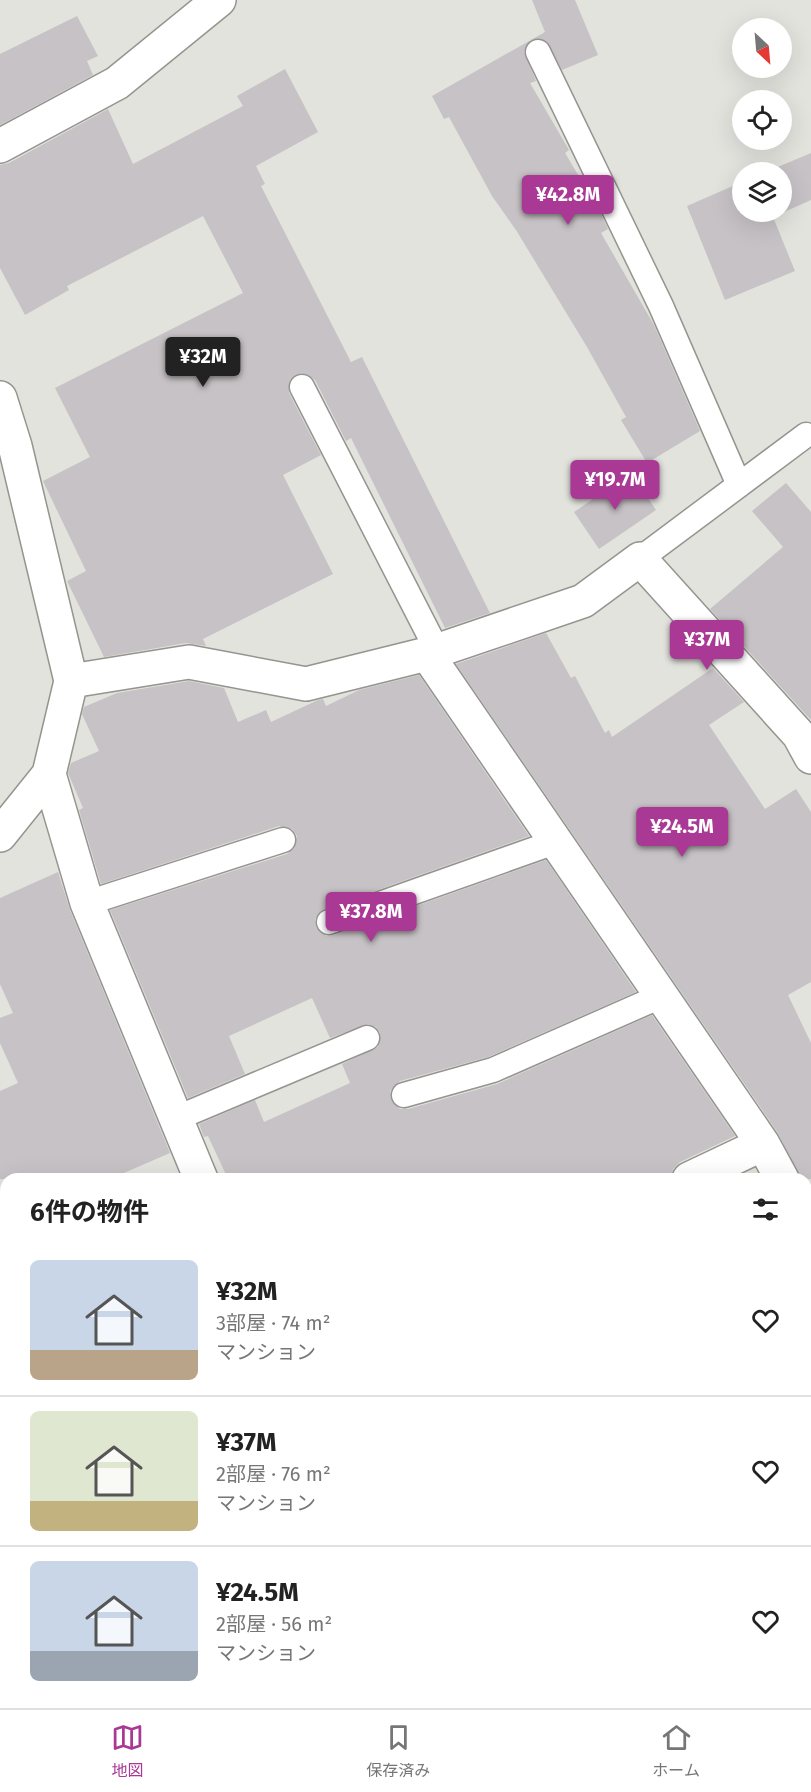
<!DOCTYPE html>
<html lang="ja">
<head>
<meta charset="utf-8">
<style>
  :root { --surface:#fff; --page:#f6f6f6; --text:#222; --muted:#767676; --line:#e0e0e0; --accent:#a93995 }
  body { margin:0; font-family:"Fira Sans","Noto Sans JP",sans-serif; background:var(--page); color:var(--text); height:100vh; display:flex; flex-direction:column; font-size:22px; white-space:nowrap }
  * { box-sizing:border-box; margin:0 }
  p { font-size:20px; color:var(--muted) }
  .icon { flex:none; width:33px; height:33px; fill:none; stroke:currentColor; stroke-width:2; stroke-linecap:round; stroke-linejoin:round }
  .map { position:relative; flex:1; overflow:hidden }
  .panel { position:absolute; left:0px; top:1173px; width:812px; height:536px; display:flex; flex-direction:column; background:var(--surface); border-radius:18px 18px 0 0; box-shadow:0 6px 24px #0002 }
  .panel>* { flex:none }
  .needle { width:39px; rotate:154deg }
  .fabs { position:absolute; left:732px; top:18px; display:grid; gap:12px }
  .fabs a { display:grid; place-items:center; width:60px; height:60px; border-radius:50%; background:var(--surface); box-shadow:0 6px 24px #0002; font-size:30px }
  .price { position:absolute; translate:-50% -51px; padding:0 14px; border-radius:6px; background:var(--accent); color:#fff; font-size:20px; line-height:39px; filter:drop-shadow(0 2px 3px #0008) }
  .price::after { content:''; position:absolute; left:50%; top:36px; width:18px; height:14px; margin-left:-9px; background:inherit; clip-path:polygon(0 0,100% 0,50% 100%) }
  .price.current { background:#222; color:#fff }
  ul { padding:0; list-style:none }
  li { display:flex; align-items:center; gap:18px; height:150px; padding:0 30px }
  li+li { border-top:2px solid var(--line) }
  li span { display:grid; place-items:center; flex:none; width:168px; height:120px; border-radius:9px; color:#555 }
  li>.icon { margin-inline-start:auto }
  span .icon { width:72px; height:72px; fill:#fffc; stroke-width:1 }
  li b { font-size:26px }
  h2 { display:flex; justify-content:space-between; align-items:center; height:72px; padding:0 30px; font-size:26px }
  .tab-bar { display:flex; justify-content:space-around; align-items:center; height:84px; border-top:2px solid var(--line); background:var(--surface); font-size:16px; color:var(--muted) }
  .tab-bar a { display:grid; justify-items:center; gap:3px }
  .tab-bar .current { color:var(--accent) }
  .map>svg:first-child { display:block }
</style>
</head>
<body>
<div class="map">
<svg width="811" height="1708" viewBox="0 0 811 1708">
  <rect width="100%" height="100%" fill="#e2e3dd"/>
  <path fill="#c7c2c5" d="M 532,0 L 575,0 L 598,55 L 562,70 L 545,40 L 531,39 L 524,52 L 536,81 L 530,83 L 569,150 L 565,153 L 598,208 L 608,229 L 601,233 L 654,325 L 700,431 L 647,463 L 621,420 L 626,417 L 587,347 L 516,230 L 492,196 L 449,117 L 444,119 L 432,96 L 545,32 Z
    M 77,16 L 98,56 L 87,61 L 93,75 L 0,125 L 0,54 Z
    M 285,69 L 318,132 L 256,166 L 265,184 L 261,186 L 351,362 L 362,357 L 490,613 L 445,628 L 351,438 L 346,441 L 315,380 L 302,373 L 290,380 L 289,393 L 321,455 L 283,475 L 333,574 L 203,639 L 206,646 L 186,643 L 104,657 L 67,581 L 86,571 L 43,481 L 90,457 L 55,388 L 243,293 L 203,216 L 67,286 L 69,290 L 25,315 L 0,268 L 0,165 L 9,163 L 108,109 L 133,164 L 243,106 L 237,96 Z
    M 811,153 L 811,200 L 773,217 L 795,271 L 725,300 L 687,206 L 742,182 L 742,212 L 782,212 L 782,172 L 766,172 Z
    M 631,473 L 656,510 L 599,549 L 574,512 Z
    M 786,483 L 811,512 L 811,720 L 710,609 L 783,547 L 752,511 Z
    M 546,633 L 571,678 L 575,676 L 605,733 L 609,730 L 612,737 L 713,668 L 744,702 L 709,725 L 765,809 L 796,789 L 811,812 L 811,982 L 788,995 L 811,1043 L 811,1179 L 801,1179 L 778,1133 L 456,664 Z
    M 419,675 L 529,836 L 324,909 L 315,919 L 316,927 L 326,936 L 334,935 L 546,860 L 636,992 L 488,1057 L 400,1081 L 390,1091 L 391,1099 L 400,1109 L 408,1109 L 497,1084 L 652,1015 L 735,1136 L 680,1162 L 673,1169 L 671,1179 L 228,1179 L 208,1136 L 204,1137 L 199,1124 L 255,1100 L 264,1122 L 350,1083 L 342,1064 L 378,1047 L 380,1033 L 376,1027 L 368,1024 L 330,1038 L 312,998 L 229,1036 L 245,1074 L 188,1098 L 110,910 L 287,854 L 294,849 L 297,836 L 292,829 L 279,826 L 101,884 L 79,810 L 83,808 L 68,773 L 71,763 L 99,751 L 82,714 L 84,707 L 117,693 L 189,681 L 224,688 L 238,722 L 266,710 L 271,722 L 318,700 L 323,699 L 326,706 L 359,690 Z
    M 58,872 L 70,910 L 170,1153 L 110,1179 L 0,1179 L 0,1091 L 18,1083 L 0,1043 L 0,1018 L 13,1013 L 0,984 L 0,898 Z"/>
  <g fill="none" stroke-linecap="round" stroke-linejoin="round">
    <g stroke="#94958f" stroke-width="27">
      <path id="service" d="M 538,52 L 661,306 L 739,485
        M 302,387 L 437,650
        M 640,559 L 806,435
        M 87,903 L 283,840
        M 329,922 L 555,842
        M 404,1095 L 493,1070 L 661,996
        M 177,1118 L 367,1038
        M 0,1357 L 6,1355
        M 806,1642 L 811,1654"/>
    </g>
    <g stroke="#94958f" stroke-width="36">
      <path id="minor" d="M 0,146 L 117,83 L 219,0
        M 0,398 L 15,446 L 71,681 L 49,774 L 0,835
        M 427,654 L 763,1144 L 782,1179
        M 71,681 L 189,662 L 306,684 L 427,654 L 583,601 L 640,559 L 799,735 L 811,757
        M 49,774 L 87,903 L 201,1179
        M 689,1179 L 763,1144
        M 806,1222 L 811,1234
        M 806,1395 L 811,1392
        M 0,1544 L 6,1551
        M 130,1702 L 135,1708
        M 508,1702 L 508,1708"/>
    </g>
    <use href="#service" stroke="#fff" stroke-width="24"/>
    <use href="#minor" stroke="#fff" stroke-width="33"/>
  </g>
</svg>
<div class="fabs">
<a><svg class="needle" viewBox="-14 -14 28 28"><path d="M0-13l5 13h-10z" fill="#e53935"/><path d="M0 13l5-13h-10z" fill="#767676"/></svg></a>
<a><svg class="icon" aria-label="locate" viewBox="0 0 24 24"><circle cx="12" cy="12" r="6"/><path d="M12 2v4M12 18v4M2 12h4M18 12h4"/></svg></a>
<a><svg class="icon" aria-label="layers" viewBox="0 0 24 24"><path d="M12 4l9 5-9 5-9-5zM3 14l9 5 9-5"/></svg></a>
</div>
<b class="price" style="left:568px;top:226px">¥42.8M</b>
<b class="price current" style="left:203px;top:388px">¥32M</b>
<b class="price" style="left:615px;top:511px">¥19.7M</b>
<b class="price" style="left:707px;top:671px">¥37M</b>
<b class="price" style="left:682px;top:858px">¥24.5M</b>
<b class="price" style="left:371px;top:943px">¥37.8M</b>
<section class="panel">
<h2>6件の物件<svg class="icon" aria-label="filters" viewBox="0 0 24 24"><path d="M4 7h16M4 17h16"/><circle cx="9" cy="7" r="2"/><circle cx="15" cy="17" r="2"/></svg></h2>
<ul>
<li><span style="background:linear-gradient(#c9d6e8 75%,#b9a48a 0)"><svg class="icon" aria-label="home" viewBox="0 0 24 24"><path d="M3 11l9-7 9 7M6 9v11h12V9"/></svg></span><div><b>¥32M</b><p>3部屋 · 74 m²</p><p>マンション</p></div><svg class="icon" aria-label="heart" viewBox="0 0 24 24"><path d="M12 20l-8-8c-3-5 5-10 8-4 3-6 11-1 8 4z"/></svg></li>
<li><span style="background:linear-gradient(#dfe7d0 75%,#c2b280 0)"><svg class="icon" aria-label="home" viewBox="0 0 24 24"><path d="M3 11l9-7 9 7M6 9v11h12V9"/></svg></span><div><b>¥37M</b><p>2部屋 · 76 m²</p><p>マンション</p></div><svg class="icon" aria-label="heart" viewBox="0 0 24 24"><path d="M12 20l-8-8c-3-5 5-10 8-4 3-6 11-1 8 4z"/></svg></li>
<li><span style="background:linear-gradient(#c9d6e8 75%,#9aa5b1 0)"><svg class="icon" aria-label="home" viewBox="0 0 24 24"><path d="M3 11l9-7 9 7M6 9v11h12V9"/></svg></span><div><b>¥24.5M</b><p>2部屋 · 56 m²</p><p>マンション</p></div><svg class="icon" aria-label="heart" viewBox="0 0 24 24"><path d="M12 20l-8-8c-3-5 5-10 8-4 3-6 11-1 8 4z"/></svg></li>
</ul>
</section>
</div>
<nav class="tab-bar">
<a class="current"><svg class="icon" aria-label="map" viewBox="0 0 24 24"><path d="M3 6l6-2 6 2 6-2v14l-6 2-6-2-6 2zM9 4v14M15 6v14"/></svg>地図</a>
<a><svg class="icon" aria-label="saved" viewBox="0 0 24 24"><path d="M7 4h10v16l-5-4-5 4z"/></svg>保存済み</a>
<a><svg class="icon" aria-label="home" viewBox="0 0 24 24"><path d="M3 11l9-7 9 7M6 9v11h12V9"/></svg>ホーム</a>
</nav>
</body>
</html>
